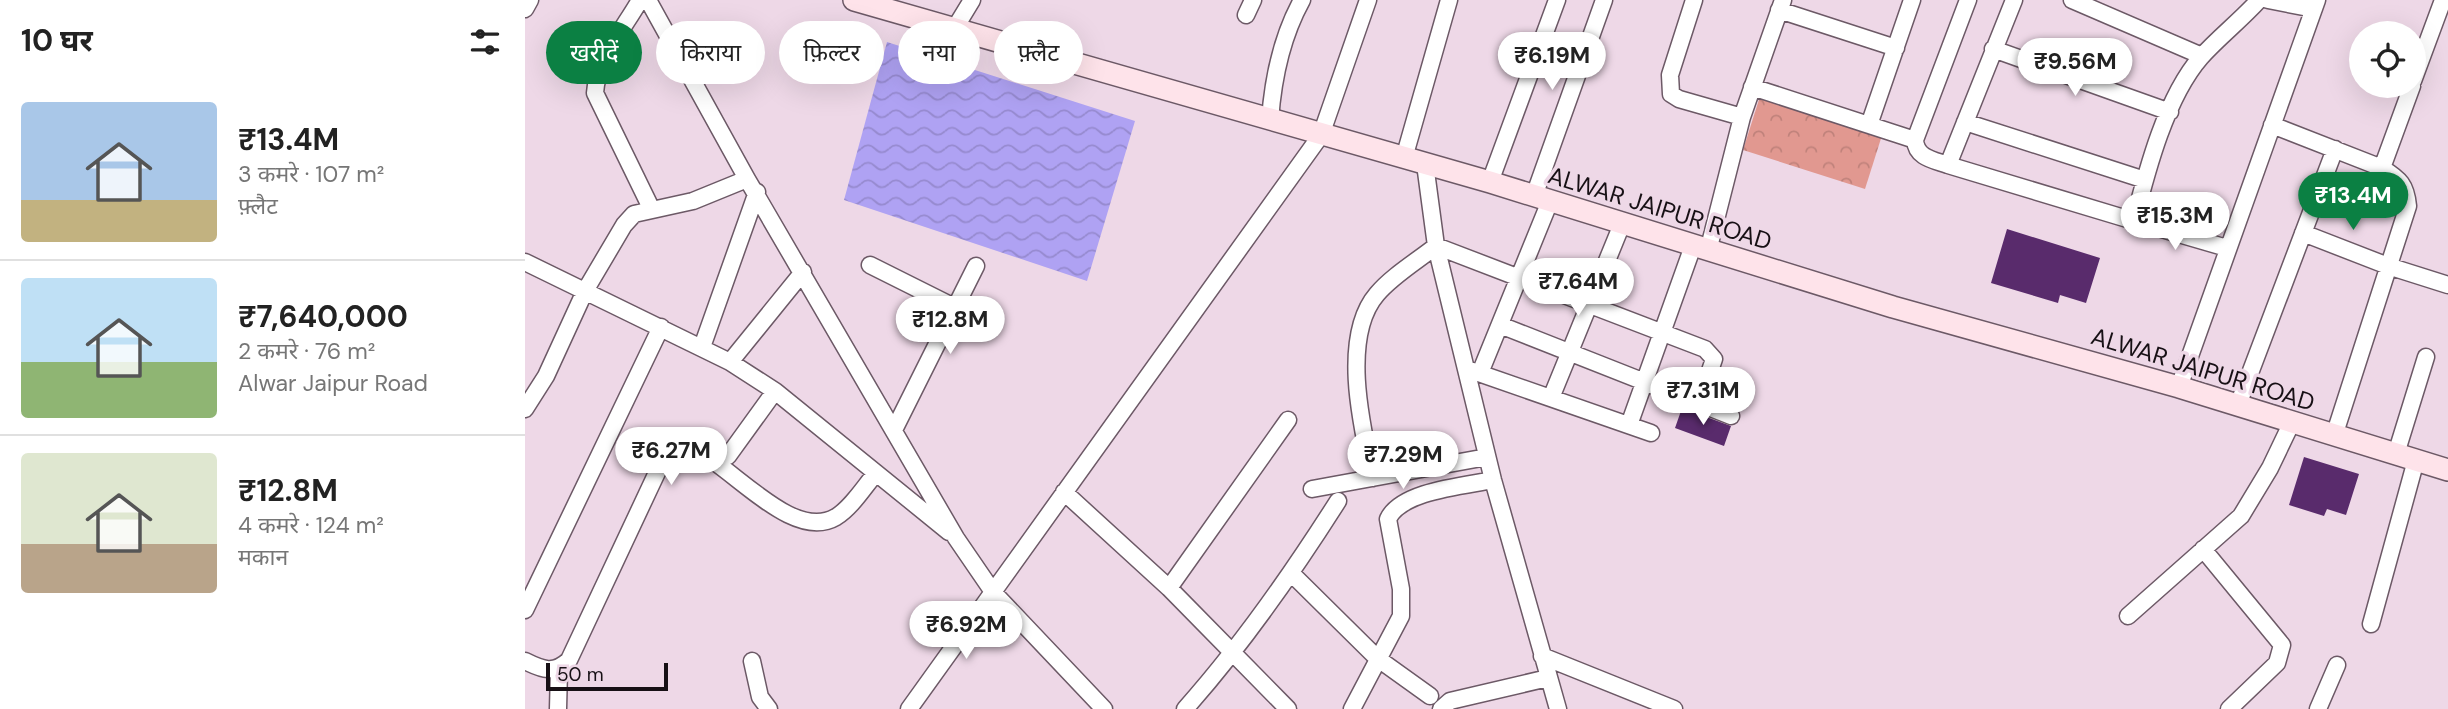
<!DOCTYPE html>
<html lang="hi">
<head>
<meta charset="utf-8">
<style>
  :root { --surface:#fff; --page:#f2f2f2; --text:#222; --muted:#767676; --line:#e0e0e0; --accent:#0b8043 }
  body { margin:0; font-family:"DM Sans","Noto Sans Devanagari",sans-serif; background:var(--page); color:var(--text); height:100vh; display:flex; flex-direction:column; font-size:26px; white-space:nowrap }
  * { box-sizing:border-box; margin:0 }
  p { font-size:23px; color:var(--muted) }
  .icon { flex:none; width:38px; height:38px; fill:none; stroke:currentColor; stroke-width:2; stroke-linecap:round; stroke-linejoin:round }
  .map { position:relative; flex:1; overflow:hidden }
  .details { display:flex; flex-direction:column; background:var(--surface); width:525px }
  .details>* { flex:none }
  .banner { position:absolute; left:21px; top:21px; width:665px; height:63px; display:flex; gap:14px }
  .tools { position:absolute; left:1824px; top:21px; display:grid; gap:14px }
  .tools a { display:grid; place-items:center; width:77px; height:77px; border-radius:50%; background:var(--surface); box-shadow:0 7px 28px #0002; font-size:35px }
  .scale { position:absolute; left:21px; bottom:18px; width:122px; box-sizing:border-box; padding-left:7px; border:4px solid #171015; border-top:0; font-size:19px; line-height:24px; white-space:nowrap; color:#171015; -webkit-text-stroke:5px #eed8e7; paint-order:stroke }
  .price { position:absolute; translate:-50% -60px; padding:0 16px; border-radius:24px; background:#fff; color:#222; font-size:23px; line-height:46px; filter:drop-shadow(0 2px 4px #0008) }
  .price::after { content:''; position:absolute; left:50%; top:42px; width:21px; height:16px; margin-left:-10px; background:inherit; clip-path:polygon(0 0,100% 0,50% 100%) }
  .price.active { background:var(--accent); color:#fff }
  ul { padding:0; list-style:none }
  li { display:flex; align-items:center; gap:21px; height:175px; padding:0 21px }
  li+li { border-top:2px solid var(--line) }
  li span { display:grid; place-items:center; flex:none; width:196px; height:140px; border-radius:7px; color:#555 }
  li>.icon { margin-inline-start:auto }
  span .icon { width:84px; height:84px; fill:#fffc; stroke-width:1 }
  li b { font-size:30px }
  h2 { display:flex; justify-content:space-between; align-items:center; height:84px; padding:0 21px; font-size:30px }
  .pill { padding:0 24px; border-radius:32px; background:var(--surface); box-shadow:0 7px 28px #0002; font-size:24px; line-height:63px }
  .pill.active { background:var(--accent); color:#fff }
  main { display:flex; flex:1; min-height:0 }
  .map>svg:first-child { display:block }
</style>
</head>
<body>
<main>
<section class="details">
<h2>10 घर<svg class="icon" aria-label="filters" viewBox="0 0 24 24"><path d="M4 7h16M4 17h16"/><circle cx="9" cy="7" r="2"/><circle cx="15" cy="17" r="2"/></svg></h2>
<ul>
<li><span style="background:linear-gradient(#a9c7e8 70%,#c2b280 0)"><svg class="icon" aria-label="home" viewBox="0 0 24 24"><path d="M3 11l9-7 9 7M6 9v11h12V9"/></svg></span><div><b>₹13.4M</b><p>3 कमरे · 107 m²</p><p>फ़्लैट</p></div></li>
<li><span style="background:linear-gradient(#bfe0f5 60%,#8fb573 0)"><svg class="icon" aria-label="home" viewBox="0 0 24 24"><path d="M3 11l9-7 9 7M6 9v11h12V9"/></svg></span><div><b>₹7,640,000</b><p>2 कमरे · 76 m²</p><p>Alwar Jaipur Road</p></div></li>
<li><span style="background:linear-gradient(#dfe7d0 65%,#b9a48a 0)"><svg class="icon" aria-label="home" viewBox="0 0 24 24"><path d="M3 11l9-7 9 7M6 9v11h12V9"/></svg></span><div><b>₹12.8M</b><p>4 कमरे · 124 m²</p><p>मकान</p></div></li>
</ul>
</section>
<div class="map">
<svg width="1923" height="709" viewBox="0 0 1923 709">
  <defs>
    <pattern id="park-crowns" width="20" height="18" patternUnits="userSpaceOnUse" patternTransform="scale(1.75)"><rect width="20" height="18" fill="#e19890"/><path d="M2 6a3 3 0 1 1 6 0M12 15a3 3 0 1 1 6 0" fill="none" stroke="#c0827b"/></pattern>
    <pattern id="water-waves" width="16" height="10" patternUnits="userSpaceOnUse" patternTransform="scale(1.75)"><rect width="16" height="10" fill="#afa2f3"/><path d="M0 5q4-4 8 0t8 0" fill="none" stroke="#968acf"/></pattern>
  </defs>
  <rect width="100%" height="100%" fill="#eed8e7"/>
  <path fill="url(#park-crowns)" d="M 1237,90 L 1359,129 L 1340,189 L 1218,150 Z"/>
  <path fill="url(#water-waves)" d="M 362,42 L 610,121 L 562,281 L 319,200 Z"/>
  <path fill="#592b6c" d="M 1482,229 L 1575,258 L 1561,303 L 1535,295 L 1533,303 L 1466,283 Z
    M 1157,408 L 1206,426 L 1199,446 L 1150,428 Z
    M 1779,457 L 1834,474 L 1821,515 L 1802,509 L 1799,516 L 1764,505 Z"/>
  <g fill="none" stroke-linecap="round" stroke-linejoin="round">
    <g stroke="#6c5966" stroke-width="19">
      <path id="street" d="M 115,0 C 99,28 72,60 70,93 L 126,208
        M 123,0 L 222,179 L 431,538 L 468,592 L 384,709
        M 1169,0 L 1145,75 L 1146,94 L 1154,99 L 1217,117
        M 1443,0 L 1390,140 C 1391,158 1409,160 1423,165 L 1609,221 C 1622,170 1641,97 1676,57 C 1694,37 1716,20 1734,0
        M 1547,0 L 1677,56
        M 1743,0 L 1789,9
        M 0,9 L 5,0
        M 1254,10 L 1371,48
        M 721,15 L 728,0
        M 430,28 L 447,0
        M 1468,49 L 1645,112
        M 1888,81 L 1918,0
        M 1227,87 L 1390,140
        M 745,120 C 748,78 756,38 777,0
        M 1440,122 L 1620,180
        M 1344,125 L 1387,0
        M 1747,125 L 1857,168 C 1875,179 1881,185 1883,206 L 1809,436
        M 879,158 L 924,0
        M 900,164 L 911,246 L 968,480 L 1033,709
        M 1423,165 L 1489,0
        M 1857,168 L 1887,86
        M 965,182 L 1032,0
        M 1009,196 L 1079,0
        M 1609,221 L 1702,248
        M 1778,233 L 1863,266 L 1923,285
        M 1183,251 L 1217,117 L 1258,0
        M 0,262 L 205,362 L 250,391 L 424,532
        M 345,265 L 429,307
        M 975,325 L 1206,416
        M 177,347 L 232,192
        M 205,362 L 278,272
        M 942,369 L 1126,433
        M 955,373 L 1025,201
        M 1654,387 L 1792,0
        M 1026,398 L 1097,224
        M 1713,405 L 1810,149
        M 0,409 L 21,376 L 60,291 L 99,225 L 109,214 L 168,201 L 222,179
        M 1104,425 L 1168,246
        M 369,430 L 451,266
        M 1871,454 L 1901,357
        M 203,456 L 250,391
        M 848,478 C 837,428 815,337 852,294 C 867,276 892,261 911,246 L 1180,349 L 1189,359 L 1174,403
        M 787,489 L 962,457
        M 539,492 L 644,588 L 763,709
        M 1678,549 L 1757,645 L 1752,663 L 1704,709
        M 767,574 L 852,658 L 905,696
        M 644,588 L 763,420
        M 0,610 L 136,327
        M 1603,616 L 1716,516 L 1745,468 L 1767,422
        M 1846,624 L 1891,460
        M 1017,656 L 1149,709
        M 0,661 C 18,670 29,674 44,660 L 136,464 L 144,451 L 158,444 C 202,458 265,544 311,517 C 327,507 339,487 351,473
        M 227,661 L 235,697 L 244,709
        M 33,709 L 34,670
        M 579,709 L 468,592 L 796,135 L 843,0
        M 660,709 C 718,644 766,575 813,501
        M 827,709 L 876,616 L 876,589 L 863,519 C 876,491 938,486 968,480
        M 916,709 L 925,701 L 1023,678
        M 1793,709 L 1812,665"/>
    </g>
    <g stroke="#6c5966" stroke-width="24">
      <path id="secondary" d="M 329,0 L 965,182 L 1368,307 L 1654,387 L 1923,470"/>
    </g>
    <use href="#street" stroke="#fff" stroke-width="16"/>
    <use href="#secondary" stroke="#fee3ea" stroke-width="21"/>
  </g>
  <g text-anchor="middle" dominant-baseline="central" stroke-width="7" stroke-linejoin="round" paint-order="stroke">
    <g font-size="24" fill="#171015" stroke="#eed8e7">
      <text transform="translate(1135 208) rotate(17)">ALWAR JAIPUR ROAD</text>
      <text transform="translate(1678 369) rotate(17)">ALWAR JAIPUR ROAD</text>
    </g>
  </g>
</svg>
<div class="tools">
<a><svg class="icon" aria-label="locate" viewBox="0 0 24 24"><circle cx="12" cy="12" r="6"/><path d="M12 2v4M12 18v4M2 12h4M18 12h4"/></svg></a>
</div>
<div class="scale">50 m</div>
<b class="price" style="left:1027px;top:92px">₹6.19M</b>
<b class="price" style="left:1550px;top:98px">₹9.56M</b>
<b class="price active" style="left:1828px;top:232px">₹13.4M</b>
<b class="price" style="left:1650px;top:252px">₹15.3M</b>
<b class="price" style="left:1053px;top:318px">₹7.64M</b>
<b class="price" style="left:425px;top:356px">₹12.8M</b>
<b class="price" style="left:1178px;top:427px">₹7.31M</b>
<b class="price" style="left:146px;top:487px">₹6.27M</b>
<b class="price" style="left:878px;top:491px">₹7.29M</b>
<b class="price" style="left:441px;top:661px">₹6.92M</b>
<div class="banner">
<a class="pill active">खरीदें</a>
<a class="pill">किराया</a>
<a class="pill">फ़िल्टर</a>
<a class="pill">नया</a>
<a class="pill">फ़्लैट</a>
</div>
</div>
</main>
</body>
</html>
